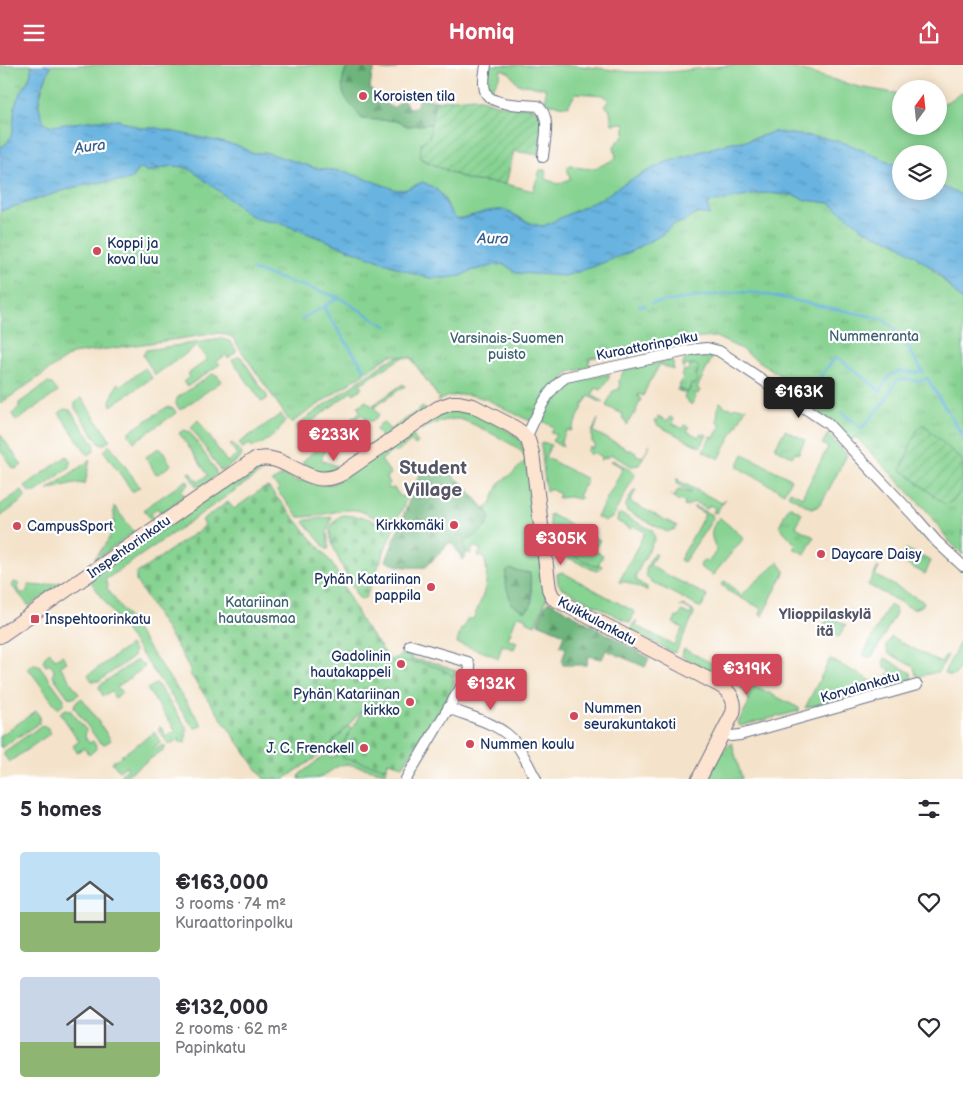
<!DOCTYPE html>
<html lang="en">
<head>
<meta charset="utf-8">
<style>
  :root { --surface:#fff; --page:#f7f7f7; --text:#2b2b33; --muted:#7c7c81; --accent:#d1495b }
  body { margin:0; font-family:"Balsamiq Sans",sans-serif; background:var(--page); color:var(--text); height:100vh; display:flex; flex-direction:column; font-size:19px; white-space:nowrap }
  * { box-sizing:border-box; margin:0 }
  p { font-size:16px; color:var(--muted) }
  .icon { flex:none; width:28px; height:28px; fill:none; stroke:currentColor; stroke-width:2; stroke-linecap:round; stroke-linejoin:round }
  .map { position:relative; height:714px; overflow:hidden }
  .panel { display:flex; flex-direction:column; background:var(--surface); flex:1 }
  .panel>* { flex:none }
  .needle { width:32px; rotate:15deg }
  .buttons { position:absolute; left:892px; top:15px; display:grid; gap:10px }
  .buttons a { display:grid; place-items:center; width:55px; height:55px; border-radius:50%; background:var(--surface); box-shadow:0 2px 12px #0003; font-size:25px }
  .price { position:absolute; translate:-50% -42px; padding:0 11px; border-radius:5px; background:var(--accent); color:#fff; font-size:16px; line-height:32px; filter:drop-shadow(0 1px 2px #0008) }
  .price::after { content:''; position:absolute; left:50%; top:30px; width:15px; height:11px; margin-left:-8px; background:inherit; clip-path:polygon(0 0,100% 0,50% 100%) }
  .price.current { background:#222; color:#fff }
  ul { padding:0; list-style:none }
  li { display:flex; align-items:center; gap:15px; height:125px; padding:0 20px }
  li span { display:grid; place-items:center; flex:none; width:140px; height:100px; border-radius:5px; color:#555 }
  li>.icon { margin-inline-start:auto }
  span .icon { width:60px; height:60px; fill:#fffc; stroke-width:1 }
  li b { font-size:21px }
  h2 { display:flex; justify-content:space-between; align-items:center; height:60px; padding:0 20px; font-size:21px }
  header { display:flex; justify-content:space-between; align-items:center; height:65px; padding:0 20px; background:var(--accent); color:#fff; font-size:22px; font-weight:700 }
  .map>svg:first-child { display:block }
</style>
</head>
<body>
<header><svg class="icon" aria-label="menu" viewBox="0 0 24 24"><path d="M4 6h16M4 12h16M4 18h16"/></svg>Homiq<svg class="icon" aria-label="share" viewBox="0 0 24 24"><path d="M12 15V3M7 8l5-5 5 5M5 13v7h14v-7"/></svg></header>
<div class="map">
<svg width="963" height="714" viewBox="0 0 963 714">
  <defs>
    <pattern id="forest-firs" width="22" height="20" patternUnits="userSpaceOnUse" patternTransform="scale(1.25)"><rect width="22" height="20" fill="#6db57c"/><path d="M5 1l3.5 6h-7zM16 11l3.5 6h-7z" fill="#599469"/></pattern>
    <pattern id="cemetery-stones" width="16" height="16" patternUnits="userSpaceOnUse" patternTransform="scale(1.25)"><rect width="16" height="16" fill="#87d392"/><path d="M2 7V4a2 2 0 0 1 4 0v3zM10 15v-3a2 2 0 0 1 4 0v3z" fill="#74b580"/></pattern>
    <pattern id="park-tufts" width="24" height="20" patternUnits="userSpaceOnUse" patternTransform="scale(1.25)"><rect width="24" height="20" fill="#87d392"/><path d="M3 7l-1-3M5 7V3M7 7l1-3M15 17l-1-3M17 17v-4M19 17l1-3" fill="none" stroke="#74b580"/></pattern>
    <pattern id="garden-furrows" width="10" height="10" patternUnits="userSpaceOnUse" patternTransform="scale(1.25)"><rect width="10" height="10" fill="#87d392"/><path d="M-1 1l2-2M0 10L10 0M9 11l2-2" fill="none" stroke="#74b580"/></pattern>
    <pattern id="water-ripples" width="26" height="14" patternUnits="userSpaceOnUse" patternTransform="scale(1.25)"><rect width="26" height="14" fill="#67b3e0"/><path d="M2 4q2-2 4 0t4 0M15 11q2-2 4 0t4 0" fill="none" stroke="#5492b9"/></pattern>
  </defs>
  <rect width="100%" height="100%" fill="#fff"/>
  <filter id="ink" filterUnits="userSpaceOnUse"><feTurbulence type="fractalNoise" baseFrequency=".02" numOctaves="2"/><feDisplacementMap in="SourceGraphic" scale="10" xChannelSelector="R" yChannelSelector="G"/><feConvolveMatrix kernelMatrix="1 2 1 2 8 2 1 2 1" color-interpolation-filters="sRGB"/></filter>
  <filter id="wash" filterUnits="userSpaceOnUse"><feTurbulence type="fractalNoise" baseFrequency=".0096" numOctaves="4" result="noise"/><feDisplacementMap in="SourceGraphic" scale="20" xChannelSelector="R" yChannelSelector="G"/><feGaussianBlur stdDeviation="1.12" result="paint"/><feColorMatrix in="noise" values="0 0 0 0 0 0 0 0 0 0 0 0 0 0 0 0 0 1.4 0 .05"/><feComposite in="paint" operator="in"/></filter>
  <g filter="url(#wash)">
    <rect width="100%" height="100%" fill="#f4e3ca"/>
    <path fill="#87d392" stroke="#518178" fill-rule="evenodd" d="M 51,0 L 348,0 L 343,11 L 356,46 L 362,54 L 398,56 L 407,61 L 432,59 L 429,73 L 421,94 L 468,115 L 506,119 L 533,126 L 540,105 L 545,105 L 546,114 L 558,119 L 570,114 L 567,102 L 571,100 C 590,107 598,103 616,93 L 614,81 L 625,69 L 625,58 L 612,59 L 610,46 L 605,40 L 609,35 L 603,30 L 576,28 L 568,41 L 543,38 L 546,34 L 545,23 L 518,19 L 510,8 L 501,4 L 500,11 L 490,27 L 486,22 L 489,0 L 574,0 L 630,7 L 670,7 L 732,0 L 782,0 L 859,22 L 901,29 L 901,61 L 939,61 L 939,39 L 947,37 L 963,27 L 963,131 L 939,120 L 939,89 L 901,89 L 901,102 L 848,79 L 824,73 L 774,67 L 745,76 L 732,77 L 664,98 L 623,119 L 604,132 L 544,161 C 528,161 516,147 501,145 C 490,144 461,155 456,153 C 450,149 448,139 444,133 C 439,125 431,121 423,117 L 404,125 L 397,125 L 339,106 L 315,103 L 268,88 L 251,88 L 239,81 L 156,63 L 140,63 L 127,58 L 52,61 C 27,53 45,16 51,0 Z
      M 221,274 L 230,276 L 236,285 L 235,288 L 228,293 L 226,290 L 217,296 L 220,299 L 188,321 L 183,317 L 190,312 L 188,309 L 207,295 L 197,281 L 155,310 L 143,290 L 146,285 Z
      M 700,290 L 713,291 L 697,323 L 700,325 L 698,329 L 693,328 L 696,332 L 691,340 L 684,332 L 686,329 L 677,325 L 678,323 L 688,328 L 698,307 L 692,299 L 690,301 L 686,300 L 684,303 L 682,302 L 686,292 Z
      M 239,291 L 241,292 L 267,331 L 267,334 L 262,337 L 232,295 Z
      M 400,291 L 412,292 L 464,329 L 445,332 L 437,336 L 439,333 L 411,293 L 403,292 L 360,319 L 362,323 L 354,329 L 352,326 L 307,360 L 307,363 L 305,364 L 303,362 L 299,366 L 295,361 L 386,297 Z
      M 671,295 L 673,297 L 673,305 L 660,299 L 651,315 L 650,315 L 643,331 L 639,329 L 638,332 L 641,334 L 636,345 L 637,346 L 635,349 L 633,349 L 627,360 L 622,352 L 623,349 L 606,341 L 613,326 L 620,324 L 619,315 L 624,305 Z
      M 145,303 L 152,313 L 111,341 L 110,336 L 118,318 L 121,321 Z
      M 212,309 L 217,310 L 222,316 L 180,345 L 176,339 L 177,333 Z
      M 609,309 L 609,313 L 601,325 L 596,323 L 592,330 L 603,337 L 602,338 L 589,331 L 582,341 L 583,342 L 571,366 L 567,365 L 560,378 L 563,380 L 562,382 L 552,376 L 556,370 L 551,367 L 554,362 L 542,356 L 559,325 L 563,321 L 572,317 Z
      M 47,318 L 52,319 L 58,327 L 16,356 L 12,349 L 19,342 L 19,338 Z
      M 403,319 L 405,321 L 374,342 L 379,350 L 372,356 L 368,356 L 362,349 L 329,373 L 327,372 L 360,347 L 358,341 L 366,336 L 372,341 Z
      M 81,332 L 110,375 L 105,379 L 99,378 L 75,343 L 75,338 Z
      M 720,337 L 727,343 L 728,342 L 734,344 L 735,342 L 746,343 L 719,394 L 703,386 L 711,371 L 714,373 L 721,359 L 717,357 L 718,341 Z
      M 167,342 L 174,344 L 176,348 L 134,377 L 129,370 L 129,367 Z
      M 423,342 L 425,344 L 346,400 L 325,409 L 303,402 L 303,396 L 321,380 L 326,383 L 321,395 L 339,402 L 381,372 L 376,364 L 380,359 L 384,357 L 390,365 Z
      M 65,344 L 70,345 L 95,380 L 94,386 L 88,390 L 59,348 Z
      M 453,344 C 458,345 465,345 469,346 C 485,351 511,366 522,377 L 521,379 L 526,389 L 547,533 L 535,560 L 526,556 L 527,553 L 519,550 L 516,553 L 508,574 L 517,577 L 514,584 L 502,580 L 498,594 L 492,590 L 457,578 L 461,564 L 463,564 L 467,554 L 473,554 C 483,532 491,515 484,492 L 478,491 L 481,485 L 474,481 L 470,489 L 467,487 L 464,478 L 490,452 L 486,443 L 491,438 L 500,417 L 512,409 L 526,395 C 525,391 523,388 520,385 C 513,379 466,354 458,354 C 446,354 430,359 421,365 L 419,363 L 437,349 ZM 530,508 C 530,519 534,530 531,541 L 527,544 L 511,539 L 509,527 Z
      M 281,349 L 285,355 C 282,366 262,381 252,382 L 250,379 L 242,383 L 239,378 Z
      M 658,351 L 667,356 L 670,352 L 674,354 L 672,358 L 683,364 L 685,360 L 689,362 L 687,366 L 698,372 L 701,368 L 707,370 L 700,382 L 657,360 L 655,355 L 658,356 Z
      M 598,354 L 594,367 L 626,383 L 625,384 L 628,386 L 629,384 L 636,388 L 636,390 L 643,392 L 650,379 L 639,400 L 632,401 L 612,390 L 600,395 L 602,392 L 592,387 L 590,390 L 587,386 L 590,382 L 593,384 L 595,379 L 592,377 L 592,367 Z
      M 198,355 L 227,397 L 237,390 L 230,379 L 232,378 L 242,389 L 241,393 L 224,405 L 220,405 L 191,362 Z
      M 184,365 L 190,367 L 216,406 L 216,411 L 201,422 L 196,421 L 188,408 L 190,406 L 198,417 L 208,410 L 179,368 Z
      M 410,367 L 414,370 L 413,371 L 418,378 L 415,380 L 412,376 L 395,388 L 393,386 L 381,395 L 391,409 L 386,412 L 390,418 L 388,421 L 389,424 L 394,423 L 401,432 L 408,429 C 405,436 401,452 393,455 C 382,459 367,447 356,445 C 341,443 317,453 299,452 L 277,426 L 279,423 L 272,417 L 283,410 L 300,417 L 302,414 L 317,420 L 332,419 Z
      M 0,369 L 22,400 L 16,404 L 13,403 L 0,385 Z
      M 828,369 L 847,390 L 823,435 L 817,442 L 811,443 L 788,430 L 790,426 L 802,432 L 828,382 L 822,379 Z
      M 543,377 L 551,380 L 545,392 L 587,414 L 578,431 L 581,433 L 579,434 L 569,432 L 558,433 L 560,429 L 550,424 L 546,427 L 541,380 Z
      M 110,380 L 140,422 L 134,426 L 132,426 L 104,386 Z
      M 157,384 L 162,384 L 171,400 L 158,409 L 155,408 L 146,392 Z
      M 743,389 L 791,414 L 784,428 L 737,402 Z
      M 67,391 L 70,396 L 70,402 L 36,427 L 29,427 L 25,421 Z
      M 90,395 L 85,419 L 74,418 L 47,425 Z
      M 612,395 L 633,406 L 635,410 L 612,453 L 605,456 L 597,452 L 623,403 L 611,396 Z
      M 265,399 L 263,406 L 105,515 L 108,521 L 107,523 L 203,661 L 195,663 L 190,658 L 89,514 L 254,401 Z
      M 677,412 L 679,416 L 722,438 L 726,433 L 716,448 L 713,447 L 715,443 L 710,440 L 707,444 L 694,437 L 686,442 L 684,441 L 685,438 L 680,435 L 678,437 L 671,430 L 674,432 L 678,425 L 691,428 L 677,419 Z
      M 187,415 L 189,419 L 181,425 L 185,431 L 161,448 L 157,443 L 151,448 L 154,453 L 151,455 L 144,444 Z
      M 22,425 L 25,432 L 23,435 L 0,452 L 0,440 Z
      M 634,425 L 636,425 L 630,437 L 677,461 L 675,464 L 667,467 L 627,446 L 625,441 Z
      M 114,441 L 134,467 L 95,495 L 94,494 C 103,483 112,472 114,458 C 115,452 113,446 114,441 Z
      M 693,442 L 695,442 L 712,450 L 713,454 L 684,497 L 680,495 L 705,449 Z
      M 550,449 L 600,475 L 594,485 L 564,469 L 597,502 L 598,499 L 602,501 L 599,505 L 596,506 L 554,486 L 549,451 Z
      M 621,449 L 652,465 L 655,473 L 636,510 L 637,516 L 647,522 L 647,526 L 627,517 L 619,517 L 645,467 L 633,461 L 631,464 L 617,456 L 618,450 Z
      M 332,452 L 327,468 L 329,483 L 327,485 L 304,457 L 306,455 Z
      M 719,452 L 744,473 L 713,510 L 701,503 L 700,500 L 704,495 L 709,496 L 717,485 C 709,469 710,466 719,452 Z
      M 654,488 L 656,489 L 650,501 L 706,530 L 707,532 L 702,542 L 699,542 L 650,516 C 641,507 649,498 654,488 Z
      M 778,497 L 785,506 L 762,551 L 760,549 L 762,544 L 726,525 L 727,523 L 721,520 L 725,516 L 741,530 Z
      M 878,502 L 879,503 L 875,510 L 924,537 L 922,541 L 913,544 L 868,520 Z
      M 562,507 L 635,547 L 630,558 L 562,523 L 558,518 L 557,509 Z
      M 14,517 L 20,519 L 17,523 L 21,528 L 26,528 L 29,520 L 42,521 L 60,517 L 61,519 L 29,541 L 12,521 Z
      M 683,540 L 693,546 L 694,549 L 676,587 L 673,588 L 632,565 L 632,560 L 637,556 L 635,560 L 674,580 L 683,563 L 673,558 L 676,552 L 678,553 L 682,546 L 690,550 L 692,546 L 683,541 L 680,542 Z
      M 889,540 L 895,543 L 896,548 L 873,591 L 868,592 L 863,590 Z
      M 963,571 L 963,597 L 955,610 L 950,611 L 945,608 L 945,606 Z
      M 891,572 L 941,598 L 946,590 L 948,591 L 938,607 L 919,611 L 916,610 L 914,602 L 888,588 L 886,581 Z
      M 130,580 L 134,586 L 133,592 L 99,616 L 92,616 L 88,610 Z
      M 409,583 L 412,587 L 411,594 L 435,598 L 456,606 L 453,612 L 452,610 L 409,611 L 390,595 L 391,596 L 393,593 L 400,592 L 401,588 L 407,588 Z
      M 684,584 L 731,608 L 728,615 L 681,591 Z
      M 50,587 L 55,594 L 62,590 L 67,597 L 60,601 L 79,629 L 74,633 L 68,632 L 53,611 L 54,605 L 50,599 L 46,601 L 43,597 L 45,591 Z
      M 885,593 L 911,608 L 912,614 L 882,622 L 891,605 L 885,602 L 883,597 Z
      M 830,594 L 879,620 L 873,625 L 805,643 Z
      M 135,596 L 139,596 L 145,602 L 117,622 L 122,628 L 115,633 L 111,626 L 103,631 L 99,623 L 100,620 Z
      M 34,599 L 39,600 L 64,634 L 63,640 L 58,644 L 28,603 Z
      M 743,615 L 799,643 L 799,646 L 740,661 L 738,657 C 747,642 756,634 739,621 Z
      M 155,619 L 157,619 L 187,663 L 186,677 L 182,679 L 178,675 L 169,680 L 159,665 L 160,661 L 167,672 L 176,666 L 147,624 Z
      M 82,633 L 111,675 L 105,679 L 99,677 L 74,642 L 75,638 Z
      M 66,644 L 70,645 L 86,665 L 85,672 L 89,678 L 93,676 L 96,681 L 96,684 L 89,690 L 84,683 L 77,687 L 73,681 L 79,676 L 60,648 Z
      M 36,646 L 40,652 L 39,658 L 3,682 L 0,682 L 0,671 Z
      M 41,661 L 47,662 L 51,668 L 9,697 L 4,690 L 5,686 Z
      M 348,661 L 352,664 L 351,667 L 395,698 L 388,697 L 386,708 L 347,699 C 335,700 330,708 319,713 C 313,714 305,714 299,714 L 300,709 L 326,689 L 330,692 L 337,691 L 329,682 Z
      M 155,667 L 161,677 L 154,682 L 156,684 L 163,680 L 166,683 L 124,712 L 123,712 L 121,709 L 128,704 L 126,701 L 119,706 L 112,697 Z
      M 732,678 L 742,714 L 707,714 L 722,687 Z"/>
    <path fill="url(#forest-firs)" stroke="#44726d" d="M 348,0 L 359,1 L 362,0 L 398,0 L 398,3 C 391,7 384,6 376,3 L 372,9 L 370,24 L 379,30 L 382,37 L 393,43 L 402,36 L 405,36 L 408,43 L 415,42 L 417,40 L 418,33 L 425,33 L 435,36 L 432,59 L 407,61 L 398,56 L 362,54 C 346,33 335,28 348,0 Z
      M 437,402 L 454,402 L 454,412 L 461,417 L 488,447 L 490,452 L 487,461 L 472,474 L 469,474 L 464,478 L 467,487 L 463,495 L 453,479 L 449,478 L 446,481 L 426,502 C 412,503 400,503 386,496 L 419,410 L 427,404 Z
      M 510,504 L 530,508 C 530,514 533,538 531,541 C 529,543 527,544 525,546 L 511,539 C 509,527 504,521 506,507 Z
      M 549,536 L 649,593 L 645,602 L 606,585 L 602,594 L 588,591 L 587,600 L 563,600 L 562,596 L 566,583 L 560,581 L 564,569 L 538,558 L 545,541 Z"/>
    <path fill="url(#cemetery-stones)" stroke="#518178" d="M 268,422 L 324,488 L 334,502 L 362,558 L 393,598 C 406,593 441,601 452,610 L 454,617 L 448,633 L 403,701 L 388,697 L 386,703 L 342,693 L 345,685 L 341,682 L 364,643 L 324,687 L 284,714 L 264,714 L 190,609 L 190,605 L 184,593 L 136,516 L 136,509 L 205,461 L 202,455 L 228,437 L 234,444 L 262,424 Z
      M 343,450 L 363,452 L 394,462 L 369,525 L 366,532 L 360,535 C 354,527 329,478 330,468 C 330,459 336,453 343,450 Z"/>
    <path fill="url(#park-tufts)" stroke="#518178" d="M 0,0 L 32,0 C 31,5 31,11 28,16 C 24,23 19,29 17,37 C 11,54 19,72 0,83 Z
      M 172,100 L 183,101 L 192,105 L 249,150 L 262,155 L 280,158 L 414,209 L 430,213 L 461,211 L 470,206 L 497,199 L 503,199 L 518,208 L 543,209 L 592,202 L 630,187 L 661,170 L 673,160 L 685,156 L 694,150 L 701,148 L 710,150 L 707,139 L 716,135 L 764,128 L 793,130 L 806,135 L 830,138 L 887,174 C 917,186 941,212 963,237 L 963,490 L 950,477 L 926,445 L 856,372 L 849,377 L 801,336 L 805,327 L 741,284 L 716,272 L 689,274 L 590,293 L 588,303 L 569,307 L 531,356 C 499,344 474,317 437,336 L 439,333 L 411,293 L 391,290 L 291,358 L 232,272 L 220,268 L 72,289 L 0,339 L 0,146 L 75,122 L 103,117 L 125,116 L 135,110 L 137,105 L 142,103 L 153,106 Z
      M 692,299 L 696,299 L 699,303 L 695,311 L 697,313 L 695,320 L 691,319 L 688,328 L 678,323 L 683,313 L 681,311 L 684,305 L 687,306 Z
      M 785,365 L 805,375 L 798,389 L 795,387 L 792,392 L 775,383 Z
      M 789,441 L 802,448 L 796,462 L 814,472 L 805,489 L 793,483 L 796,480 L 779,461 Z
      M 563,469 L 603,490 L 597,502 L 557,482 Z
      M 906,484 L 931,496 L 925,509 L 899,495 Z
      M 829,551 L 846,560 L 839,572 L 822,563 Z"/>
    <path fill="url(#garden-furrows)" stroke="#518178" d="M 474,32 L 500,40 L 532,43 L 543,51 L 539,90 L 514,86 L 506,119 L 468,115 L 420,93 L 421,78 L 429,72 L 435,36 Z
      M 923,359 L 963,396 C 963,412 963,437 944,439 L 901,404 L 917,365 Z"/>
    <path fill="url(#water-ripples)" stroke="#41719f" d="M 32,0 L 51,0 L 41,25 L 38,39 L 44,57 L 46,60 L 52,61 L 96,55 L 119,55 L 140,63 L 156,63 L 239,81 L 251,88 L 268,88 L 315,103 L 347,107 L 397,125 L 404,125 L 423,117 L 434,123 L 440,128 L 452,149 L 456,153 L 461,154 L 487,146 L 504,145 L 533,160 L 544,161 L 604,132 L 623,119 L 664,98 L 732,77 L 745,76 L 774,67 L 824,73 L 848,79 L 901,102 L 901,126 L 939,126 L 939,120 L 963,131 L 963,237 L 937,207 L 896,177 L 875,170 L 862,163 L 830,138 L 806,135 L 793,130 L 764,128 L 709,138 L 707,141 L 710,150 L 697,148 L 685,156 L 673,160 L 661,170 L 630,187 L 592,202 L 565,211 L 518,208 L 503,199 L 483,203 L 470,206 L 461,211 L 447,213 L 430,213 L 414,209 L 280,158 L 262,155 L 249,150 L 192,105 C 175,98 163,102 147,107 L 142,103 L 137,105 L 132,113 L 125,116 L 103,117 L 75,122 L 0,146 L 0,83 C 19,72 11,54 16,37 C 19,29 24,23 28,16 C 31,11 31,5 32,0 Z"/>
    <g fill="none" stroke-linecap="round" stroke-linejoin="round">
      <path stroke="#67b3e0" stroke-width="2.5" d="M 253,205 L 338,232 L 386,261
        M 652,238 L 738,227 L 758,228 L 880,253 C 900,263 911,289 923,307
        M 325,240 L 326,247 L 365,305
        M 639,241 L 645,240
        M 302,254 L 338,233
        M 927,313 L 963,371
        M 835,342 L 812,322 L 835,293 L 838,293 L 875,321 L 880,327 C 884,322 886,314 891,310 C 900,302 912,311 922,306
        M 842,348 L 862,363 L 885,336 L 897,315 C 908,311 914,320 927,313"/>
    </g>
  </g>
  <g filter="url(#ink)">
    <g fill="none" stroke-linecap="round" stroke-linejoin="round">
      <g stroke="#676e84" stroke-width="12">
        <path id="street" d="M 486,0 C 485,8 482,20 486,28 C 492,41 526,40 538,41 C 552,52 544,77 543,92
          M 526,373 C 536,352 546,325 566,312 L 696,284 L 707,283 L 719,286 L 827,358 L 917,454 L 937,477 L 963,501
          M 448,643 C 470,652 499,658 514,676 C 523,687 529,702 536,714
          M 723,668 L 731,671 L 740,670 L 917,620
          M 406,714 L 467,612 L 470,603 L 468,597 L 410,580"/>
      </g>
      <g stroke="#676e84" stroke-width="16">
        <path id="secondary" d="M 0,571 L 252,396 C 285,382 307,429 343,408 L 438,343 L 452,338 L 459,338 L 473,341 L 510,360 L 521,367 L 528,375 L 532,388 L 549,524 L 553,533 L 721,621 C 731,628 736,636 733,648 L 699,714"/>
      </g>
      <use href="#street" stroke="#fff" stroke-width="10"/>
      <use href="#secondary" stroke="#fde4d1" stroke-width="14"/>
    </g>
  </g>
  <g fill="#d1495b" stroke="#fff" stroke-width="2">
    <circle cx="363" cy="31" r="5"/>
    <circle cx="97" cy="186" r="5"/>
    <circle cx="454" cy="460" r="5"/>
    <circle cx="17" cy="461" r="5"/>
    <circle cx="821" cy="489" r="5"/>
    <circle cx="431" cy="522" r="5"/>
    <rect x="30" y="549" width="10" height="10" rx="2.5"/>
    <circle cx="401" cy="599" r="5"/>
    <circle cx="410" cy="637" r="5"/>
    <circle cx="574" cy="651" r="5"/>
    <circle cx="470" cy="679" r="5"/>
    <circle cx="364" cy="683" r="5"/>
  </g>
  <g text-anchor="middle" dominant-baseline="central" stroke-width="4.5" stroke-linejoin="round" paint-order="stroke">
    <g font-size="14" fill="#1b2f5e" stroke="#fff" text-anchor="start">
      <text x="373" y="31">Koroisten tila</text>
      <text x="107" y="178">Koppi ja<tspan x="107" dy="16">kova luu</tspan></text>
      <text x="444" y="460" text-anchor="end">Kirkkomäki</text>
      <text x="27" y="461">CampusSport</text>
      <text x="831" y="489">Daycare Daisy</text>
      <text x="421" y="514" text-anchor="end">Pyhän Katariinan<tspan x="421" dy="16">pappila</tspan></text>
      <text x="45" y="554">Inspehtoorinkatu</text>
      <text x="391" y="591" text-anchor="end">Gadolinin<tspan x="391" dy="16">hautakappeli</tspan></text>
      <text x="400" y="629" text-anchor="end">Pyhän Katariinan<tspan x="400" dy="16">kirkko</tspan></text>
      <text x="584" y="643">Nummen<tspan x="584" dy="16">seurakuntakoti</tspan></text>
      <text x="480" y="679">Nummen koulu</text>
      <text x="354" y="683" text-anchor="end">J. C. Frenckell</text>
    </g>
    <g font-size="14" fill="#3b606e" stroke="#fff">
      <text x="874" y="271">Nummenranta</text>
      <text x="507" y="273">Varsinais-Suomen<tspan x="507" dy="16">puisto</tspan></text>
      <text x="257" y="537">Katariinan<tspan x="257" dy="16">hautausmaa</tspan></text>
    </g>
    <g font-size="14" fill="#1b2f5e" stroke="#fff">
      <text transform="translate(647 281) rotate(-11)">Kuraattorinpolku</text>
      <text transform="translate(129 482) rotate(-35)">Inspehtorinkatu</text>
      <text transform="translate(597 556) rotate(28)">Kuikkulankatu</text>
      <text transform="translate(860 622) rotate(-16)">Korvalankatu</text>
    </g>
    <g font-size="15" font-style="italic" fill="#365d8c" stroke="#fff">
      <text transform="translate(90 82) rotate(-8)">Aura</text>
      <text transform="translate(493 174) rotate(1)">Aura</text>
    </g>
    <g font-size="15" font-weight="bold" fill="#565667" stroke="#fff">
      <text x="825" y="549">Ylioppilaskylä<tspan x="825" dy="17">itä</tspan></text>
    </g>
    <g font-size="19" font-weight="bold" fill="#565667" stroke="#fff">
      <text x="433" y="403">Student<tspan x="433" dy="22">Village</tspan></text>
    </g>
  </g>
</svg>
<div class="buttons">
<a><svg class="needle" viewBox="-14 -14 28 28"><path d="M0-13l5 13h-10z" fill="#e53935"/><path d="M0 13l5-13h-10z" fill="#7c7c81"/></svg></a>
<a><svg class="icon" aria-label="layers" viewBox="0 0 24 24"><path d="M12 4l9 5-9 5-9-5zM3 14l9 5 9-5"/></svg></a>
</div>
<b class="price current" style="left:799px;top:354px">€163K</b>
<b class="price" style="left:334px;top:397px">€233K</b>
<b class="price" style="left:561px;top:501px">€305K</b>
<b class="price" style="left:747px;top:631px">€319K</b>
<b class="price" style="left:491px;top:646px">€132K</b>
</div>
<section class="panel">
<h2>5 homes<svg class="icon" aria-label="filters" viewBox="0 0 24 24"><path d="M4 7h16M4 17h16"/><circle cx="9" cy="7" r="2"/><circle cx="15" cy="17" r="2"/></svg></h2>
<ul>
<li><span style="background:linear-gradient(#bfe0f5 60%,#8fb573 0)"><svg class="icon" aria-label="home" viewBox="0 0 24 24"><path d="M3 11l9-7 9 7M6 9v11h12V9"/></svg></span><div><b>€163,000</b><p>3 rooms · 74 m²</p><p>Kuraattorinpolku</p></div><svg class="icon" aria-label="heart" viewBox="0 0 24 24"><path d="M12 20l-8-8c-3-5 5-10 8-4 3-6 11-1 8 4z"/></svg></li>
<li><span style="background:linear-gradient(#c9d6e8 65%,#8fb573 0)"><svg class="icon" aria-label="home" viewBox="0 0 24 24"><path d="M3 11l9-7 9 7M6 9v11h12V9"/></svg></span><div><b>€132,000</b><p>2 rooms · 62 m²</p><p>Papinkatu</p></div><svg class="icon" aria-label="heart" viewBox="0 0 24 24"><path d="M12 20l-8-8c-3-5 5-10 8-4 3-6 11-1 8 4z"/></svg></li>
</ul>
</section>
</body>
</html>
